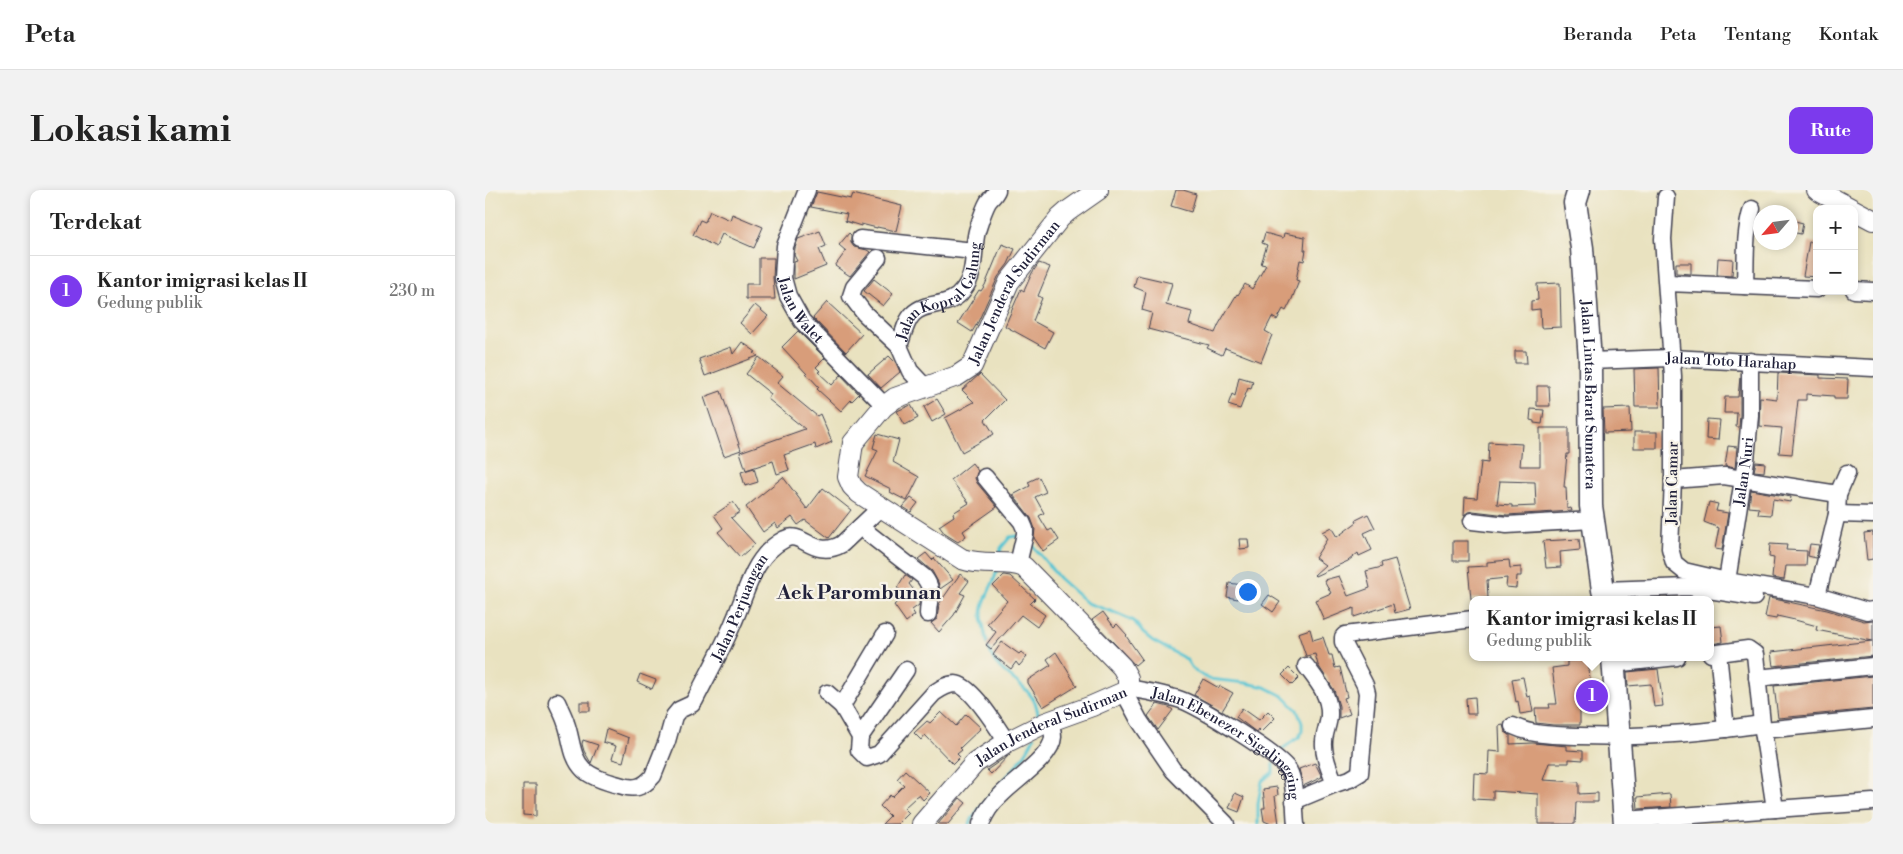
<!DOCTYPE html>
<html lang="id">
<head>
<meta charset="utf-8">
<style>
	body { margin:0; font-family:"Libre Bodoni",serif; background:#f2f2f2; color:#222 }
	.controls { position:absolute; right:15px; top:15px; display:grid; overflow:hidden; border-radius:10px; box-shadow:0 2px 8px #0003 }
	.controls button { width:45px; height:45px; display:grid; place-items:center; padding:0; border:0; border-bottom:1px solid #e0e0e0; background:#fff; color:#222; font:25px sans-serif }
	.compass { position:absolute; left:1268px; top:15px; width:45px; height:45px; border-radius:50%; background:#fff; box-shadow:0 2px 8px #0003; rotate:242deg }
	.you { position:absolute; left:762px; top:401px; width:18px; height:18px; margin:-12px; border:4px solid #fff; border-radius:50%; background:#1a73e8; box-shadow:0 0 0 8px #1a73e833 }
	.badge { display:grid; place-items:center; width:32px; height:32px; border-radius:50%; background:#7c3aed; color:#fff; font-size:16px; font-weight:700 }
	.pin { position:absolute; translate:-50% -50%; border:2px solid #fff; box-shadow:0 1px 5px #0006 }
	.popup { position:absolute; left:984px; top:406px; width:245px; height:65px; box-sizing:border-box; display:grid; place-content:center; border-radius:10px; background:#fff; filter:drop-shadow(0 1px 4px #0005); font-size:16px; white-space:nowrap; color:#767676 }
	.popup b { font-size:19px; color:#222 }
	.popup::after { content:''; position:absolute; left:50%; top:100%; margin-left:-10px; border:10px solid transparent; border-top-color:#fff }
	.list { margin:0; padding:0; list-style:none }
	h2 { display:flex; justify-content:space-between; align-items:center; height:65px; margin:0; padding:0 20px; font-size:21px }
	h2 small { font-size:16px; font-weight:400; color:#767676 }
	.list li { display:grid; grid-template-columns:32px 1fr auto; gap:15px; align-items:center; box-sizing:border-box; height:70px; padding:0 20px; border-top:1px solid #e0e0e0 }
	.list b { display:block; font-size:19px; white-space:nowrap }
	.list p { margin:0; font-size:16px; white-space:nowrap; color:#767676 }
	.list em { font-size:16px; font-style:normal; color:#767676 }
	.map { position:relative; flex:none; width:1388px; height:634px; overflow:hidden; border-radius:10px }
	header { display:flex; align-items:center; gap:30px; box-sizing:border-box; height:70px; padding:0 25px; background:#fff; border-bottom:1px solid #e0e0e0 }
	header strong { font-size:24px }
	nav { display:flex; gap:28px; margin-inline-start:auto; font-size:18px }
	.intro { display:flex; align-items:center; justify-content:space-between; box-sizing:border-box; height:120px; padding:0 30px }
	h1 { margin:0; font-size:35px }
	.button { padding:12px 22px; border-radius:10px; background:#7c3aed; color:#fff; font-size:18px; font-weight:700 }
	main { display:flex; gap:30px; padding:0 30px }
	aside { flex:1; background:#fff; border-radius:10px; box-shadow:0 2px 8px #0003 }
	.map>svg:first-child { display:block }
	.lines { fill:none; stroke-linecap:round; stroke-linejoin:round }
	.stream { stroke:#59c5d3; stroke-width:3 }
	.building { fill:#d89d7a; fill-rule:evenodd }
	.minor-casing { stroke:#403f4f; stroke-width:19 }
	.major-casing { stroke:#403f4f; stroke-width:22 }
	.highway-casing { stroke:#403f4f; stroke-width:25 }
	.minor { stroke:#fff; stroke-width:16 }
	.major { stroke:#fff; stroke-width:20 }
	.highway { stroke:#fff; stroke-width:22 }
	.labels { text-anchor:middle; stroke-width:4.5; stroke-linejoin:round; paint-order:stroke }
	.street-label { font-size:15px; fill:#22223b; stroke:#f7f3e8 }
	.district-label { font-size:20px; font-weight:bold; fill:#22223b; stroke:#f7f3e8 }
</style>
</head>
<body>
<header>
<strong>Peta</strong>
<nav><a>Beranda</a><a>Peta</a><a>Tentang</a><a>Kontak</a></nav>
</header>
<div class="intro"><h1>Lokasi kami</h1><a class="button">Rute</a></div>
<main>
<aside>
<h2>Terdekat<small></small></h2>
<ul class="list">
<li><span class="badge">1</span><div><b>Kantor imigrasi kelas II</b><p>Gedung publik</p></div><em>230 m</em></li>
</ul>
</aside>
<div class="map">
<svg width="1388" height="634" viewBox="0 0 1388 634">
	<rect width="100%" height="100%" fill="#f7f3e8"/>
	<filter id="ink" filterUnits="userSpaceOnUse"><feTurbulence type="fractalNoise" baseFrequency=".02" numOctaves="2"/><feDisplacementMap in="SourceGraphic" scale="10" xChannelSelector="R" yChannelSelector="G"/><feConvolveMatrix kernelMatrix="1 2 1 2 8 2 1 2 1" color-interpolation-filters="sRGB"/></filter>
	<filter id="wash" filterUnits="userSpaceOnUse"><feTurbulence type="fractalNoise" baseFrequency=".0096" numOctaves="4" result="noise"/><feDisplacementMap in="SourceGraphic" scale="20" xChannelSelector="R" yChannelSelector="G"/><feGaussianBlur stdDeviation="1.12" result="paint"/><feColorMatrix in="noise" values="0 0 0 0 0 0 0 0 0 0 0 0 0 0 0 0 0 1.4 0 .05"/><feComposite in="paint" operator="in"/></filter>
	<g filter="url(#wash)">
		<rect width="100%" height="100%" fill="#e9e2c0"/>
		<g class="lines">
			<!-- stream -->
			<g class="stream">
				<path d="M544 351 574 388 602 413 628 422 649 431 658 443 668 451 701 469 708 480 724 489 761 493 780 497 798 506 812 520 817 533V541L814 547 793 562"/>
				<path d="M515 366 516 358 525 347 533 346"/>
				<path d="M512 380C509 395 497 409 497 424 497 434 504 464 510 472 525 492 554 499 553 529"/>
				<path d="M484 634C502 602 535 581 549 547"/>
				<path d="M773 634V613L777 591 788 582V574"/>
			</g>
		</g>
		<g id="blocks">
			<!-- building -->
			<g class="building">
				<path d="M691 0H698L711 4 706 22 686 16Z"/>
				<path d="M332 2 366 9 368 4 417 16 411 41 392 37V38L376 34V36L360 31 362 24 326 17Z"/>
				<path d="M225 21 245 30 247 24 278 37 269 58 237 44 231 57 208 45 215 30 220 32Z"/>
				<path d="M1306 30 1318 33 1316 44 1306 42Z"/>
				<path d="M335 41 341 56 334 59 341 76 309 89V72L312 71 309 65 310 58 313 49Z"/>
				<path d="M364 43 366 45V53L369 57 382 60 385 62 365 86 350 76 361 61 354 55Z"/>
				<path d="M780 43 798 48 799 43 820 47 819 60H821L819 71 815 70 811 90 814 91 807 109 801 121 798 119 792 130 787 127 780 141 787 145 776 172 740 158 737 165 722 158 724 155 663 139 667 123 657 120 661 102 649 97 652 85 687 93 681 115 707 122 704 134 730 143 734 134 752 104 753 105 760 94 767 99 781 75 776 74 782 55 777 53Z"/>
				<path d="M1324 52 1332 53V87L1318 86Z"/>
				<path d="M517 54 530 59 523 74 513 87 493 132 487 142 473 133 494 100 496 101 500 95Z"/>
				<path d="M274 68H289L288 88 290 109H261V94H274Z"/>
				<path d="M1233 68 1248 69 1247 86 1232 85Z"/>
				<path d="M554 73 565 77 553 106 557 108 548 131 568 142 560 158 520 136 536 99 539 101 547 83Z"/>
				<path d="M1191 73H1206V84L1191 83Z"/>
				<path d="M389 89 408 104 398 116 379 101Z"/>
				<path d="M1075 93 1076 137 1056 138 1055 119 1046 120V111L1053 110 1052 94Z"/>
				<path d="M342 112 377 144 361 162 328 128Z"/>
				<path d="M270 115 283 126 267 144 255 133Z"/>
				<path d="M313 141 340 168 331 177 335 181 333 182 347 195 356 185 374 204 367 211 366 210 356 221 332 199 334 197 297 157Z"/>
				<path d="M257 152 271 162 269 163 273 166 220 186 214 169 246 157 248 164Z"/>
				<path d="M1030 161H1041L1042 173H1030Z"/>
				<path d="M404 166 411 173 415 182 396 198 383 184Z"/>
				<path d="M274 167 298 186 292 193 332 226 335 224 347 252 331 259 330 254 299 265 304 280 292 284 288 271 261 280 255 262 320 239 283 209 286 204 261 184Z"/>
				<path d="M1174 178 1175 217H1150L1149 179Z"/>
				<path d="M1293 183 1335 185V188L1363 189 1362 209H1349V206L1321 204V210H1313L1307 264 1294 263 1297 238 1274 236 1275 207 1292 209Z"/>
				<path d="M495 184 520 210 500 230 509 244 477 262 460 228 489 212 477 200Z"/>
				<path d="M754 187 768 191 766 199 763 198 755 219 743 215 747 204 750 206Z"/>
				<path d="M1255 188V225L1254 237H1251L1252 223H1239L1240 207H1253Z"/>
				<path d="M1052 196H1064L1065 216H1052Z"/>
				<path d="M236 201 256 260 239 266 219 207Z"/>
				<path d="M452 209 461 224 447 232 439 217Z"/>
				<path d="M426 215 433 228 420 235 412 221Z"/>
				<path d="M1145 218 1146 242 1119 243 1118 219Z"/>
				<path d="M1046 219 1059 220 1057 234 1049 233V231L1045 230Z"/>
				<path d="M1222 229 1235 230 1233 250 1221 249Z"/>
				<path d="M1055 238H1084V264H1082L1079 297H1081L1082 319 1086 318 1087 321 1022 325 988 321 983 322 979 325 980 307 992 308 996 272 1003 273 1004 252 1037 254 1035 276H1055ZM1015 291 1050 292 1051 316 1027 317V315L1012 314Z"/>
				<rect x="1149" y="242" width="23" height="16"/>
				<path d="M392 244 414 250 408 272 434 287 422 311 405 302 406 299 380 286 393 260 388 258Z"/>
				<path d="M1243 256 1252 257 1250 278 1240 276Z"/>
				<path d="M1271 272 1280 273 1279 282 1269 281Z"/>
				<path d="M487 273 493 281 490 288 492 293 512 317 478 341 481 346 473 352 460 344 454 336 469 326 468 323 484 313 466 290Z"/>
				<path d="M269 278 273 292 260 296 256 282Z"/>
				<path d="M298 287 322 319 338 298 366 320 344 348 320 330 313 335 307 327 293 338 290 333 278 342 261 317Z"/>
				<path d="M554 287 561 302 550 307 559 323 554 326 563 341 567 339 574 350 558 361 549 348 550 339 546 328 528 305 545 296 543 292Z"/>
				<path d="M1266 300 1306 307 1305 312 1288 309 1286 325 1273 324 1274 318 1264 317Z"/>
				<path d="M426 308 433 313 426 322 418 317Z"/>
				<path d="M248 312 255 322 246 328 270 354 255 367 233 342 238 338 229 325Z"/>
				<path d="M1224 312 1233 314 1231 321 1243 323 1237 360 1230 359 1234 338 1219 332Z"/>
				<path d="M883 324 890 338 879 343 887 360 874 366 873 363 863 371 830 386 829 385 840 375 830 368 842 349 837 342 846 337 852 347 872 332 871 330Z"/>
				<path d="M1388 342V369L1382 370 1379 343Z"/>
				<path d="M754 349H763L764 358 755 359Z"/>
				<path d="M1094 349 1095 360 1075 362 1076 377 1061 378 1058 351Z"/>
				<rect x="968" y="351" width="15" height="20"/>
				<path d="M1285 354 1302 355 1301 360 1322 361 1321 376H1301L1299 390 1287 388 1289 368 1284 367Z"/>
				<path d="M1325 354 1334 355 1331 368 1323 366Z"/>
				<path d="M441 363 447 370 449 368 468 390 455 399 453 392 447 381 433 369Z"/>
				<path d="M910 369 925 419 910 423 908 414 869 427V418L839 430 830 410 846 403 839 390 854 386 863 406 885 398 881 381 897 377 896 373Z"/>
				<path d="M1024 370 1025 378 1036 377V386H1032L1031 398 1021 397 1022 388 1002 390 1003 408 986 409 983 377 1002 376V372Z"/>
				<path d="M475 384 484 391 475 403 480 405 469 425 454 442 446 433 452 429 454 414Z"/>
				<path d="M420 385 427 390 424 394 435 408 434 415 427 420 430 425 421 432 409 415 422 404 412 398Z"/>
				<path d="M519 385 525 386 550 409 545 414 560 425 552 437 536 425 506 459 501 455 511 442 502 434 522 411 508 396Z"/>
				<path d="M744 393 757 395 753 409 742 407Z"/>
				<path d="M784 405 795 412 788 422 777 414Z"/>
				<path d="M1186 408V410H1143V409Z"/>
				<path d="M1284 408 1342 420 1379 431 1388 430V466L1288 476 1286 462 1387 451 1331 440 1332 436 1310 430 1292 426 1291 429 1280 427Z"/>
				<path d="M618 422 629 437 632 434 642 445 641 446 657 469 650 475 607 430Z"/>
				<path d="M1236 436 1238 452 1226 454V437Z"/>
				<path d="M825 439 828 450 838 447 844 465H847L850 478 855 477 862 507 859 508 865 524 854 528V516L849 500 833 475 830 464 821 466 813 443Z"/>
				<path d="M517 452 534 464 536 462 542 467 534 476 531 472 526 479 508 465Z"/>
				<path d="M571 462 592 496 558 517 543 493V490L566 475 562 469Z"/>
				<path d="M1103 470 1106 498 1095 499V535H1068L1051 533 1050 518H1065L1064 514H1072L1067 478 1082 476V471Z"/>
				<path d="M804 478 814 488 807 495 797 485Z"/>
				<path d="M1173 479 1178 516 1169 517 1166 494 1143 496 1142 482Z"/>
				<path d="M155 484 171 490 167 499 152 492Z"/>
				<path d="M1388 486V519L1293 528 1289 496Z"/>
				<path d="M1038 487 1042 507 1045 506 1048 522 1035 524 1033 511 1031 512 1027 489Z"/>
				<path d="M718 489 734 498 735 496 748 503 737 521 709 505Z"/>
				<path d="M990 507 991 524H982L981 508Z"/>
				<rect x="95" y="512" width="10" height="9"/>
				<path d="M672 514 684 517 688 520 673 540 663 526Z"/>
				<path d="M757 518 774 530 783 521 790 528 776 542 773 539 771 542 751 527Z"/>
				<path d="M456 522 471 536 481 524 496 538 475 558 477 560 472 564 475 567 468 574 440 545 436 550 429 543 442 531 445 533Z"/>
				<path d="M1018 535 1020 542 1025 545V554L1048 553 1082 556V560L1098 561V570L1084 569V573H1064L1058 590 1094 592V604L1113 603V612H1091L1090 634H1053V604L1008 601V610L988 609 989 583 1003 584 1004 561 1015 562 1014 536Z"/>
				<path d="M121 539 144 548 138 572 127 569 131 556 118 552Z"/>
				<path d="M98 550 113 555 106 573 99 561 97 554Z"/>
				<path d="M525 564 506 584 502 580Z"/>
				<path d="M830 573 837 587 818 596 814 579Z"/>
				<path d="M420 580 445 603 438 610 434 605 431 607 419 618 424 623 413 634H397L405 626 395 616 405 605 407 607 419 595 412 589Z"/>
				<path d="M38 594H51V626L38 625Z"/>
				<path d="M792 597 793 605 790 606 794 634H786L779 631 777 618H780L778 599Z"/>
				<path d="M750 603 759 607 754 622 744 618Z"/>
				<path d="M1185 604 1186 617 1153 619 1152 607Z"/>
				<path d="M475 608 481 613 463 634H453Z"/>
			</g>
		</g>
	</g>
	<g filter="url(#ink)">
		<use href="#blocks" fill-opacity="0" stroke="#403f4f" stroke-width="1"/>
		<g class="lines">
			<defs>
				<g id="minor">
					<path id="s1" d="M322 0 300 56 298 88 303 106 317 131 394 210 398 217"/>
					<path d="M1181 7 1178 49 1188 186V290L1185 358 1189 373 1199 381 1242 391 1332 406 1382 421 1388 420"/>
					<path d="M375 49 489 61"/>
					<path d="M393 68 369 97 366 106 379 123 414 156"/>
					<path d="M1182 93 1332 99"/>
					<path d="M1260 96C1261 70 1259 44 1267 19"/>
					<path d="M1369 100 1388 101"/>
					<path id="s2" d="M1105 171 1185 168 1388 178"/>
					<path id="s3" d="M441 198 425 181 414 156C418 146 420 132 428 124 441 110 465 119 478 100 492 83 487 61 492 41 495 32 498 21 503 12 506 8 510 5 512 0"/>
					<path d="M500 287 537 332 540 339V344L533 374"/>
					<path d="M1188 290 1239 286 1353 304"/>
					<path d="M1352 324 1388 325"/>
					<path d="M987 331 1022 335 1108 330"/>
					<path d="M375 337 439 387C450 401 443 407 443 424"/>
					<path id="s4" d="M1242 391 1261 270 1265 225V171"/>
					<path d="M1118 400 1204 397 1269 407"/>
					<path d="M1332 406 1352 324 1353 304 1362 283"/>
					<path d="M1233 463 1241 539"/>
					<path d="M1226 464 1263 459 1270 464 1277 534 1290 619"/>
					<path d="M1128 474 1192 467"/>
					<path d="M821 476C832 491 845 505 844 525 844 534 839 543 839 552 838 566 845 581 850 594"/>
					<path d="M1272 488 1388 476"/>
					<path id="s5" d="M643 498C660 501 679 504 696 510 713 516 797 566 804 581 811 594 809 619 811 634"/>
					<path d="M639 502 654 530 688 580 741 634"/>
					<path d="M342 503 357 516 375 547 374 560 382 568 394 564 449 503C455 499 462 494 470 494 487 495 512 538 522 552"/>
					<path id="s6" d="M72 512C75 519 79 526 81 533 87 549 86 568 99 580 108 588 122 592 134 595 149 600 158 598 168 586L182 551 189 526 194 520 207 514 210 510C223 484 238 458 249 431 262 402 268 365 300 349 317 340 329 370 357 354L396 317"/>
					<path d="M357 516 400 444"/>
					<path d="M1028 536C1049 546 1071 545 1095 546 1155 548 1217 543 1277 534"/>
					<path d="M1278 540 1388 529"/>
					<path d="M375 547 421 480"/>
					<path d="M809 611 850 594 865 589 875 583 882 503 880 495 858 452V447L860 445 988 429"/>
					<path d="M1140 630 1388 612"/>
					<path d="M496 634C500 623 507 613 516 605 529 591 567 567 568 547 568 542 566 536 565 531"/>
				</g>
				<g id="major">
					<path d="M1332 0 1367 19"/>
					<path d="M1369 20 1388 30"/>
					<path id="s7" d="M437 634 490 573 522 552 560 533 607 516 639 502 643 498V488L637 477 539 377C521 369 500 377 477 369L374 303 367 296 363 287 368 253 398 217 410 208 472 186 487 176 524 92 575 28 583 21 613 0"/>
				</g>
				<g id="highway">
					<path id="s8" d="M1094 0 1090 13 1097 58 1105 171 1106 316 1118 400 1121 410"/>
					<path d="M1128 467 1140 634"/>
				</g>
			</defs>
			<!-- minor casing -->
			<use href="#minor" class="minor-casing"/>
			<!-- major casing -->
			<use href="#major" class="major-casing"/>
			<!-- highway casing -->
			<use href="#highway" class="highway-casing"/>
			<!-- minor -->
			<use href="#minor" class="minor"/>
			<!-- major -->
			<use href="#major" class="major"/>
			<!-- highway -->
			<use href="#highway" class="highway"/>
		</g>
	</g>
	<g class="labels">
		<!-- street labels -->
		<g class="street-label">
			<text dy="5" stroke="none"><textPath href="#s3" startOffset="125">Jalan Kopral Galung</textPath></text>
			<text dy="5" stroke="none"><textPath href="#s7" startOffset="885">Jalan Jenderal Sudirman</textPath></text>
			<text dy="5" stroke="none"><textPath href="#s1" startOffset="129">Jalan Walet</textPath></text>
			<text dy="5" stroke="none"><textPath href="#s2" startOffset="141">Jalan Toto Harahap</textPath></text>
			<text dy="5" stroke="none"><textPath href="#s8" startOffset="206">Jalan Lintas Barat Sumatera</textPath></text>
			<text dy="5" stroke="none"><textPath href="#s4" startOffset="111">Jalan Nuri</textPath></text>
			<text transform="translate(1187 293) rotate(-89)" y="5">Jalan Camar</text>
			<text dy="5" stroke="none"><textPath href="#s6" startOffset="344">Jalan Perjuangan</textPath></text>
			<text dy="5" stroke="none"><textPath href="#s7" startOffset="166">Jalan Jenderal Sudirman</textPath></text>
			<text dy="5" stroke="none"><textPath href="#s5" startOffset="119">Jalan Ebenezer Sigalingging</textPath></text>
		</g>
		<!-- district labels -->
		<g class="district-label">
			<text x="374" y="409">Aek Parombunan</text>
		</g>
	</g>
</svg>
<div class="controls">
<button>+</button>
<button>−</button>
</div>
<svg class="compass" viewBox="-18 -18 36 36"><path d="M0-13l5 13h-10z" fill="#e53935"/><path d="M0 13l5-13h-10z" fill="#767676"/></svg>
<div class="you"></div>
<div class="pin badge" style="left:1107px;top:506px">1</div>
<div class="popup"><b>Kantor imigrasi kelas II</b>Gedung publik</div>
</div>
</main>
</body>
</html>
